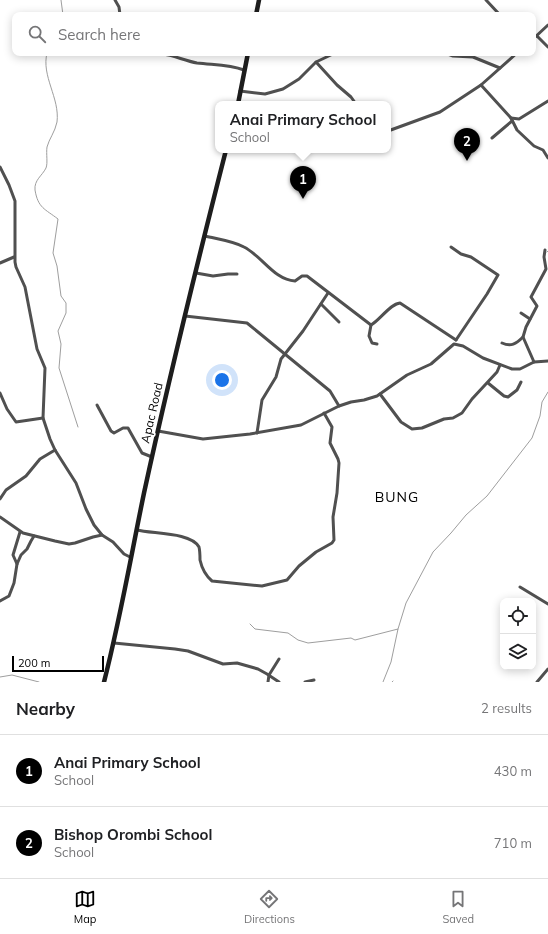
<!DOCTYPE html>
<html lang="en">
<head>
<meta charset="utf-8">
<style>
	body { margin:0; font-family:Mulish,sans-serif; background:#f2f2f2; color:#202124 }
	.controls { position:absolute; right:12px; bottom:12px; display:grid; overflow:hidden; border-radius:8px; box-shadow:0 2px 10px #0003 }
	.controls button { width:36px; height:36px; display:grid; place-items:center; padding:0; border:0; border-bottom:1px solid #e0e0e0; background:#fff; color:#202124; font:20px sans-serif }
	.scale { position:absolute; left:12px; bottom:10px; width:92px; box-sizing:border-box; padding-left:4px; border:2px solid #000; border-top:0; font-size:11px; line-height:14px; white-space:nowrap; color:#000; -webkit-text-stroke:3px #fff; paint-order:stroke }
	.you { position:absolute; left:222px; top:380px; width:14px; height:14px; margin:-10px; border:3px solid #fff; border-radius:50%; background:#1a73e8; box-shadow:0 0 0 6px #1a73e833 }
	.badge { display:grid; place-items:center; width:26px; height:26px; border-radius:50%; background:#000; color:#fff; font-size:13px; font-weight:700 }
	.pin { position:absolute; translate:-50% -33px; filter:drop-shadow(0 1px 2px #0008) }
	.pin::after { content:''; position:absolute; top:21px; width:14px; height:12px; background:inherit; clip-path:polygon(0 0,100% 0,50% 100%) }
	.popup { position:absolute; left:215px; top:101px; width:176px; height:52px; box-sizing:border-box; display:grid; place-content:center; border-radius:8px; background:#fff; filter:drop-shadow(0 1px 3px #0005); font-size:13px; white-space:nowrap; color:#757577 }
	.popup b { font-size:15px; color:#202124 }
	.popup::after { content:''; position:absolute; left:50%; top:100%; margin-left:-8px; border:8px solid transparent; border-top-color:#fff }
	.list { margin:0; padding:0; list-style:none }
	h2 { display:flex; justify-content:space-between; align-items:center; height:52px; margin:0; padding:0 16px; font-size:17px }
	h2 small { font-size:13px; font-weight:400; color:#757577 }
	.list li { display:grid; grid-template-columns:26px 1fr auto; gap:12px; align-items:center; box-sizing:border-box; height:72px; padding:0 16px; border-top:1px solid #e0e0e0 }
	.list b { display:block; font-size:15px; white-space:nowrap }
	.list p { margin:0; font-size:13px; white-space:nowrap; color:#757577 }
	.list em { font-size:13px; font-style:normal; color:#757577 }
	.icon { flex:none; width:22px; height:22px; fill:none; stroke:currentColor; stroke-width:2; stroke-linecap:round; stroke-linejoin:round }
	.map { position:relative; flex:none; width:548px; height:682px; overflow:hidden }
	.search { position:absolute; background:#fff; box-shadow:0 2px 10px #0003; left:12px; right:12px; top:12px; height:44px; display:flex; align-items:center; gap:10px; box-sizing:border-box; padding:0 14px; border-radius:8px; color:#757577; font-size:15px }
	.sheet { height:196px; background:#fff }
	nav { display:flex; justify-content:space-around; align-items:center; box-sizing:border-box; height:56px; border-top:1px solid #e0e0e0; background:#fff; font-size:11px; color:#757577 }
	nav a { display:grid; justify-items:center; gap:2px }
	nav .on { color:#000 }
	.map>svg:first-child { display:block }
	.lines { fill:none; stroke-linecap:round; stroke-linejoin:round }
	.stream { stroke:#9e9e9e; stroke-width:1 }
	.minor { stroke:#505050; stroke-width:3 }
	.secondary { stroke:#1d1d1d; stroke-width:4.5 }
	.labels { text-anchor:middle; stroke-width:3.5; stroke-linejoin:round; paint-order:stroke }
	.street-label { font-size:12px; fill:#000; stroke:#fff }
	.quarter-label { font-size:14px; letter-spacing:1px; fill:#000; stroke:#fff }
</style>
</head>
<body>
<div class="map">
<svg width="548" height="682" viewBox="0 0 548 682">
	<rect width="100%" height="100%" fill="#fff"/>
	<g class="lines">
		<!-- stream -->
		<g class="stream">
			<path d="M61 0 63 15"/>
			<path d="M47 53C41 76 60 98 57 122 55 132 49 139 47 147 46 154 48 163 46 168 42 176 34 180 35 190 38 208 45 209 58 219L53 253 57 266 61 296 66 303V313L58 331 61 344 59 368 78 427"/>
			<path d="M547 252 548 251"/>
			<path d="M250 624 255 629 288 633 298 640 308 643 351 638 355 640 398 629 391 662 383 682"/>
			<path d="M398 629 406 603 433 552 451 533 466 515 487 496 532 438 540 416 542 402 548 392"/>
			<path d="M0 677 12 675 39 682"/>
			<path d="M392 682 393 681"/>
		</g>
		<!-- minor -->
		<g class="minor">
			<path d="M115 0 119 7 120 15"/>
			<path d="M486 0 500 15"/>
			<path d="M537 36 548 47"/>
			<path d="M533 39 548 25"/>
			<path d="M145 53C153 56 156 53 164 54 175 56 186 61 197 63 214 65 229 64 244 70"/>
			<path d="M445 53 453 56 473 57 500 68"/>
			<path d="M316 62 337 85 351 97 356 104"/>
			<path d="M481 85 511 118 517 130 534 146 543 150 548 158"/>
			<path d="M240 91 265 94 283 89 299 79 316 62 335 53"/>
			<path d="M511 118 519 119 548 101"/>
			<path d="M388 131 440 112 481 85 517 53"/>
			<path d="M492 138 512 121"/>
			<path d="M0 167 9 185 15 201V262L16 267 25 287 37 349 45 368 43 418 50 439 55 450 76 483 86 509 94 525 102 535 113 542 124 554 130 557"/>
			<path d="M205 236C217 239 233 241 244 247 262 256 274 280 295 281L302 276H307L371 325C380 320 390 304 400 303L456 340"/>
			<path d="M451 247 461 254 471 257 498 275 487 294 456 340"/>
			<path d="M0 263 14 257"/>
			<path d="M196 273 213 276 228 274H237"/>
			<path d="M321 304 339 322"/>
			<path d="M521 313 530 319"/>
			<path d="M185 316 247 323 330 391 339 406"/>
			<path d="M371 325 369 336 372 343 377 344"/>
			<path d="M502 343C511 347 516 344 523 337"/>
			<path d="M534 362 523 337 526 327 537 306 531 297 546 269 544 257 545 250"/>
			<path d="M488 383 504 396 508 397 517 390 521 382"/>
			<path d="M0 393 7 409 16 422 43 418"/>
			<path d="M380 394 401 422 412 429 422 428 444 419 453 418 462 413 472 399 497 372 500 365"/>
			<path d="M97 405 111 431 114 433 123 428H128L142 453 152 457"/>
			<path d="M158 431 203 439 250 434 301 425 339 406 351 402 364 400 377 396 407 375 431 364 454 344 463 346 483 358 512 369H520L534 362 548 361"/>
			<path d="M257 433 262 400 276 377 281 359 303 331 328 293"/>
			<path d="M0 499 6 490 26 476 40 459 55 450"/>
			<path d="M0 517 23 533 55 541 69 544 75 543 93 537 102 535"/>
			<path d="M137 530C152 534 191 532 199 547 200 551 200 556 200 560 202 569 205 575 212 581L262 586 287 580 299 566 316 552 332 543 334 540 333 517 337 493 339 463 338 459 330 443 332 427 324 413"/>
			<path d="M17 564 13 555 20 532"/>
			<path d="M520 587 548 604"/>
			<path d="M0 601 9 596 14 583 17 564 21 555 27 549 31 541 34 536"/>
			<path d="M114 643 175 649 188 651 223 664 237 663 258 669 267 674 279 682"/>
			<path d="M268 682 269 675 279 659"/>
			<path d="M305 682 314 680"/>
			<path d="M537 682 548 669"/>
		</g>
		<!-- secondary -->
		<g class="secondary">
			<path d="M256 15 259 0"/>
			<path d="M238 104 248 53"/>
			<path d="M104 682C120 620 131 556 144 493 169 378 197 264 226 150"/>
		</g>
	</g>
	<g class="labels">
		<!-- street labels -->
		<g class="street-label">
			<text transform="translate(152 413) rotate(-77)" y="4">Apac Road</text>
		</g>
		<!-- quarter labels -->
		<g class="quarter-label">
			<text x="397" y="502">BUNG</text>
		</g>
	</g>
</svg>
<div class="controls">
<button><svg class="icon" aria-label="locate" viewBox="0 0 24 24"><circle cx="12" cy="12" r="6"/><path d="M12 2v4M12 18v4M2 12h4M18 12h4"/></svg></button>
<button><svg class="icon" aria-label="layers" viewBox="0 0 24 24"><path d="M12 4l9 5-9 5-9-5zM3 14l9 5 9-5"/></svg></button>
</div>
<div class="scale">200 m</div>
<div class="you"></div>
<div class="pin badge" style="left:303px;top:199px">1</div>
<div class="popup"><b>Anai Primary School</b>School</div>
<div class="pin badge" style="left:467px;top:161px">2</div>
<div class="search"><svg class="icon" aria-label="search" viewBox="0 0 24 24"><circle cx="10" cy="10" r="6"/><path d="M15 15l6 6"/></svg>Search here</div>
</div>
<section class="sheet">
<h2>Nearby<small>2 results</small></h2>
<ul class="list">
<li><span class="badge">1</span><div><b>Anai Primary School</b><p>School</p></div><em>430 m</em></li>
<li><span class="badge">2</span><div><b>Bishop Orombi School</b><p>School</p></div><em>710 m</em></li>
</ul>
</section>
<nav>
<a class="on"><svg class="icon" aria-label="map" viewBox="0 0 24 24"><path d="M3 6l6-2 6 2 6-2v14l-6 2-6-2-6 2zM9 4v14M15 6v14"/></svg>Map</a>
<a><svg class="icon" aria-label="directions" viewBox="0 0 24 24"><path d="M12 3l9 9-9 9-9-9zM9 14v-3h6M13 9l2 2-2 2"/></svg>Directions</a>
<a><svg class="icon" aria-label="saved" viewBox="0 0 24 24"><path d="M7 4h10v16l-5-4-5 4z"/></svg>Saved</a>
</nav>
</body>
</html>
